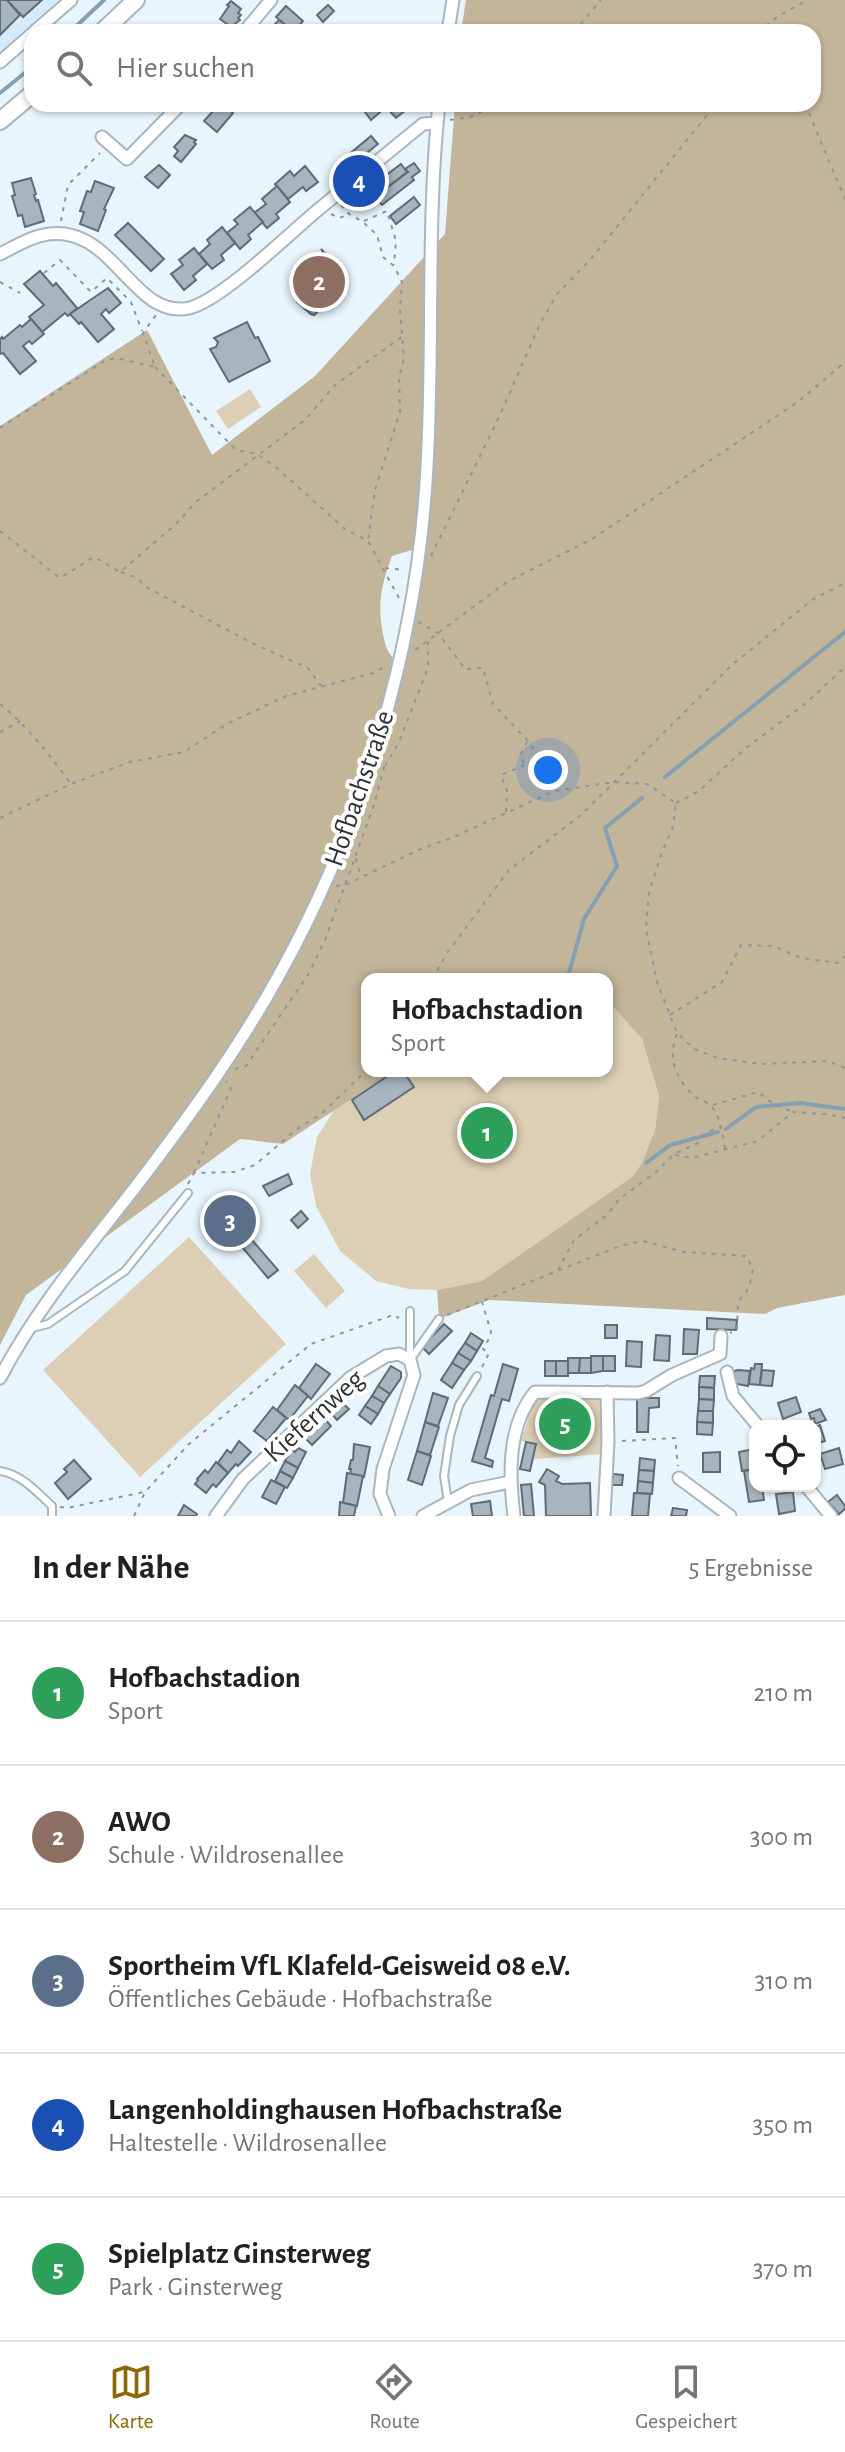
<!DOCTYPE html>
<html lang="de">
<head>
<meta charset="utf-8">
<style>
	body { margin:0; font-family:"Alegreya Sans",sans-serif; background:#f6f6f6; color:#202124 }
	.controls { position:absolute; right:24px; bottom:24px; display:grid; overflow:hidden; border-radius:16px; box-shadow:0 2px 6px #0004 }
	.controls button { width:72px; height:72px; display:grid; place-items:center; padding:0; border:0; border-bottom:2px solid #e0e0e0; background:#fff; color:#202124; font:40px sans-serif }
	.you { position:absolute; left:548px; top:770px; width:28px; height:28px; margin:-20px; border:6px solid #fff; border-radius:50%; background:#1a73e8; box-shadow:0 0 0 12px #1a73e833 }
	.badge { display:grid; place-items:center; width:52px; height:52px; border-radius:50%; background:#8b6808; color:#fff; font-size:26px; font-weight:700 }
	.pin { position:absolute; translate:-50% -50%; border:4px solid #fff; box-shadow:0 2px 8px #0006 }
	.popup { position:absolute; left:361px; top:973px; width:252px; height:104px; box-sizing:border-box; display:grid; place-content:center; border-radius:16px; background:#fff; filter:drop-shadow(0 2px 6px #0005); font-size:26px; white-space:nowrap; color:#757577 }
	.popup b { font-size:30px; color:#202124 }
	.popup::after { content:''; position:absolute; left:50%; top:100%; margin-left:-16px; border:16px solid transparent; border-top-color:#fff }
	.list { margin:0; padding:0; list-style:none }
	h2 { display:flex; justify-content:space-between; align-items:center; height:104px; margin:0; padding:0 32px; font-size:34px }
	h2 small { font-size:26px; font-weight:400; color:#757577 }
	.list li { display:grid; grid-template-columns:52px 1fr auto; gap:24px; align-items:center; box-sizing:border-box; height:144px; padding:0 32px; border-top:2px solid #e0e0e0 }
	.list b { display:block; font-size:30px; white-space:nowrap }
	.list p { margin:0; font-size:26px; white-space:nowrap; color:#757577 }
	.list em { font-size:26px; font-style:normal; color:#757577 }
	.icon { flex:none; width:44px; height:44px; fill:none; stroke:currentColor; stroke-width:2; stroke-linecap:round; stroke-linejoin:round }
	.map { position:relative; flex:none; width:845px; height:1516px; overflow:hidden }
	.search { position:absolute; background:#fff; box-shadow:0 2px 6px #0004; left:24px; right:24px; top:24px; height:88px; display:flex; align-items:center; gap:20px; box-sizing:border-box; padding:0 28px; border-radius:24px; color:#757577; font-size:30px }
	.sheet { height:824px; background:#fff }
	nav { display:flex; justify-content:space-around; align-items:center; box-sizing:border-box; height:112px; border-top:2px solid #e0e0e0; background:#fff; font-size:22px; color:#757577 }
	nav a { display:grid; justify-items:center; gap:4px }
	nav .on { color:#8b6808 }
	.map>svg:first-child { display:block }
	.built { fill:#d5eafa }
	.green { fill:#ddcfb5 }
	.forest { fill:#c3b599; fill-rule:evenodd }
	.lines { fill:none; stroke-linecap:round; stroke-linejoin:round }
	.stream { stroke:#859fb3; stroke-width:4 }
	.building { fill:#a7b5bf; stroke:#606c75; stroke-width:2 }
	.lane-casing { stroke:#a8b6c0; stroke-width:10 }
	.street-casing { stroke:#a8b6c0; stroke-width:15 }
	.secondary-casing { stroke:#a8b6c0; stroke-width:20 }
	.path { stroke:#8d969c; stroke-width:2; stroke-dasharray:4 6; stroke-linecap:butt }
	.lane { stroke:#fff; stroke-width:6 }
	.street { stroke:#fff; stroke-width:11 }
	.secondary { stroke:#fff; stroke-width:16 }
	.labels { text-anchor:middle; stroke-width:8; stroke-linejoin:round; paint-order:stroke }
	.street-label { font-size:28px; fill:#2e3337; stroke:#fff }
</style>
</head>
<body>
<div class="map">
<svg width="845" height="1516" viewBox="0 0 845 1516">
	<rect width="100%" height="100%" fill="#e9f5fd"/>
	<!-- built -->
	<path class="built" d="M0 0H58L0 52Z"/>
	<!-- green -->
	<g class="green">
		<path d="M250 389 261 407 228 429 216 411Z"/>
		<path d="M607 1000 642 1039 659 1096 655 1130 642 1163 632 1177 482 1281 437 1290 409 1289 376 1281 340 1251 316 1206 310 1174 317 1137 334 1110 394 1071H607Z"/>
		<path d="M189 1237 286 1344 140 1477 43 1370Z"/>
		<path d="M314 1254 345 1291 326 1308 294 1271Z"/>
		<path d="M541 1396 597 1397 605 1408 604 1454 534 1459 537 1444 521 1441 532 1407Z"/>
	</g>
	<!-- forest -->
	<path class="forest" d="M466 0H845V1295L777 1308 765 1314 489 1300 439 1319 437 1290 482 1281 632 1177 642 1163 655 1130 659 1096 642 1039 607 1000V979H367V1071H394L283 1144 240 1139 26 1295 0 1345V426L147 330 212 455 315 376 445 234 455 104H813V32H461ZM412 550 408 589 393 658C386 650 385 643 383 634 377 604 381 585 392 556Z"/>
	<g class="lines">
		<!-- stream -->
		<g class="stream">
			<path d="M70 32 104 0"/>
			<path d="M0 93 32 67"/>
			<path d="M665 777 845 632"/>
			<path d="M569 973 584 919 617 866 605 828 642 798"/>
			<path d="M726 1129 756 1107 800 1103 845 1109"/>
			<path d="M646 1163 670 1145 718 1132"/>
		</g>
	</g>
	<!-- building -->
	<g class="building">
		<path d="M0 0H7L20 15 0 35Z"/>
		<path d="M7 0H42L23 17Z"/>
		<path d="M231 1 241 9 238 13 241 15 238 18 240 20 231 27 220 19 229 6 227 5Z"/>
		<path d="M328 5 334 11 323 22 317 15Z"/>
		<path d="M286 6 303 21 294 32H286L289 28 276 17Z"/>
		<path d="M279 20 289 28 286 32H271L269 30Z"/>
		<path d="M223 104 233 113 217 132 204 121 215 109 217 110Z"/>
		<path d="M359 104H409L411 106 396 118 386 107 371 120Z"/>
		<path d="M185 135 196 140 194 142 196 144 181 162 174 156 178 151 174 147Z"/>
		<path d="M371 136 378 144 346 170 340 162Z"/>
		<path d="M414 163 420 171 412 177 414 180 382 205 375 197 408 172 405 169Z"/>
		<path d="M401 164 407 172 375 197 368 189Z"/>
		<path d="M159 165 170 175 158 188 145 177Z"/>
		<path d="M305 166 318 182 306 191 303 187 288 199 275 184 290 171 294 176Z"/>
		<path d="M31 178 36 194 34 195 36 201 38 200 44 221 25 227 22 215 18 216 12 196 15 195 12 183Z"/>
		<path d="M95 181 114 188 104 209 106 210 98 231 80 224 84 212 80 211 87 191 91 192Z"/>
		<path d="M277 186 290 202 276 214 279 218 267 228 254 213 266 204 262 199Z"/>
		<path d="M414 197 420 205 396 224 390 216Z"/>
		<path d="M250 207 263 222 248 235 251 239 240 249 227 233 238 224 234 220Z"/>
		<path d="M128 223 164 259 151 271 115 235Z"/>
		<path d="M222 227 235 243 221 255 224 260 212 269 199 254 210 244 207 240Z"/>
		<path d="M194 248 207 264 193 276 196 280 184 290 171 274 183 265 179 260Z"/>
		<path d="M321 249 330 259 325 263 344 281V285L323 303 325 305 314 315 311 314 297 302 298 300 295 293 296 285 294 284 298 271 300 272 307 265 305 263 316 254 318 256 323 252Z"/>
		<path d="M40 271 53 286 56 283 77 308 68 316 65 313 42 332 29 317 44 305 24 284Z"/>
		<path d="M108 288 121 303 109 313 106 309 101 314 114 329 98 342 81 322 79 324 70 314Z"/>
		<path d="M31 319 44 334 32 344 29 341 23 346 36 361 20 374 3 353 0 354V339L2 337 3 339 20 325 22 327Z"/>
		<path d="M247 322 255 338 258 337 270 361 229 382 210 349 216 347 218 342 214 338Z"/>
		<path d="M395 1071H403L414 1087 364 1120 352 1100Z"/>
		<path d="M288 1174 292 1184 269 1196 263 1186Z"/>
		<path d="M228 1204 248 1226 233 1238 213 1215Z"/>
		<path d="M301 1211 308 1219 298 1228 291 1220Z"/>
		<path d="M246 1233 278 1270 268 1278 237 1241Z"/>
		<path d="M707 1318 737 1320 736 1330 707 1329Z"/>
		<path d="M444 1324 452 1331 429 1354 422 1347Z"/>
		<rect x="605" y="1325" width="12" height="13"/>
		<path d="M684 1329 699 1330 697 1354H683Z"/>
		<path d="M471 1333 483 1341 477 1351 465 1343Z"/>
		<path d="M656 1335 670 1336 669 1361 654 1360Z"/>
		<path d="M627 1341 642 1342 641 1367 626 1366Z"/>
		<path d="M465 1343 477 1351 471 1361 458 1353Z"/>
		<path d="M458 1353 471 1361 464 1370 452 1363Z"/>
		<path d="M591 1356H603V1371L591 1373Z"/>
		<rect x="603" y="1356" width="12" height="15"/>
		<path d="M568 1358H580L579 1373H568Z"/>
		<path d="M580 1358H591V1373H579Z"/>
		<rect x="545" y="1361" width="11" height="15"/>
		<rect x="556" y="1361" width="12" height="15"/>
		<path d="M452 1363 464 1370 452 1388 441 1380Z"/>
		<path d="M316 1364 330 1374 311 1399 299 1388Z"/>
		<path d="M503 1364 518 1369 509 1401 502 1399 485 1458 493 1461 492 1467 472 1461 491 1395 494 1396Z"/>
		<path d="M755 1364H762L760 1385 749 1384 751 1368 754 1369Z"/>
		<path d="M391 1366 401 1372V1378L390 1394 378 1386Z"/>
		<path d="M738 1370 750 1371 748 1386 732 1383 730 1372Z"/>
		<path d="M762 1370 774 1371 772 1386 760 1385Z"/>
		<path d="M700 1376H715L714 1388 699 1387Z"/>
		<path d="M295 1385 308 1396 289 1420 277 1410Z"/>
		<path d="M378 1386 390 1394 384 1403 372 1396Z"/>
		<path d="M699 1387 714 1388V1400L699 1399Z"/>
		<path d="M433 1393 448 1398 438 1426 425 1422Z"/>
		<path d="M372 1396 384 1403 378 1414 365 1406Z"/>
		<path d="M796 1397 801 1412 783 1419 778 1403Z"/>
		<path d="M637 1398H659V1407L649 1408 648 1432H637Z"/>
		<path d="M699 1399 714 1400 713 1411H698Z"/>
		<path d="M341 1402 349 1409 337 1420 331 1413Z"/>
		<path d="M365 1406 378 1414 371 1424 359 1415Z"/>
		<path d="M273 1407 286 1418 267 1441 254 1431Z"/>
		<path d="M820 1409 826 1420 815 1424 814 1418 811 1419 809 1413Z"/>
		<path d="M698 1411H713V1423L697 1422Z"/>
		<path d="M324 1418 331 1426 312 1445 305 1438Z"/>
		<path d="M425 1422 439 1427 430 1455 417 1451Z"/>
		<path d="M697 1422 713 1423 712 1435 697 1434Z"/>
		<path d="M820 1425 825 1441 815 1444V1427Z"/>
		<path d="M239 1441 251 1452 238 1466 236 1464 228 1473 218 1463 227 1450 231 1453Z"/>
		<path d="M526 1442 536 1444 530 1471 520 1469Z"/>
		<path d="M354 1444 370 1447 364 1477 350 1474 351 1469H349L351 1460H353Z"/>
		<path d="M298 1448 306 1452 298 1468 285 1461 291 1450 295 1452Z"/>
		<path d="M839 1448 843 1464 825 1469 820 1454Z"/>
		<path d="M754 1449 755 1469 742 1471 739 1452Z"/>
		<path d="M417 1451 431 1456 422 1485 408 1480Z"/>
		<path d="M720 1452V1472H703V1453Z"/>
		<path d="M640 1458 655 1460 654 1471 639 1470Z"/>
		<path d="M74 1460 91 1479 68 1499 55 1483 67 1472 64 1469Z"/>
		<path d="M285 1461 298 1468 293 1478 280 1471Z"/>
		<path d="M216 1462 228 1473 216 1487 213 1484 206 1493 195 1484 198 1480 197 1479 205 1470 208 1473Z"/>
		<path d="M547 1469 559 1476 556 1481 562 1484 590 1483 591 1516H546L545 1485 539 1482Z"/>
		<path d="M755 1469V1486H762L764 1500 749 1502 744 1471Z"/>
		<path d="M639 1470 654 1471 653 1483 638 1481Z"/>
		<path d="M280 1471 293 1478 287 1488 275 1481Z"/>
		<path d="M347 1473 363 1476 357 1506 343 1503Z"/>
		<path d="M613 1474 623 1475 622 1485H612Z"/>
		<path d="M271 1480 285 1487 276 1504 262 1497Z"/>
		<path d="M638 1481 653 1483 652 1494 637 1493Z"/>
		<path d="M531 1484 534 1516H524L521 1485Z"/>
		<path d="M793 1492 795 1511 779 1514 776 1494Z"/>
		<path d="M634 1493 650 1494 648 1516H632Z"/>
		<path d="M837 1495 845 1506V1509L839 1514 828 1502Z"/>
		<path d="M490 1501 492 1516H473L471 1504Z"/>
		<path d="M340 1502 356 1506 354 1516H339Z"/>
		<path d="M184 1505 197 1514 196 1516H178Z"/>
		<path d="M673 1508 687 1510 686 1516H671Z"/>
	</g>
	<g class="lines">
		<defs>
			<g id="lane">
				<path d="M410 1311V1360L439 1319"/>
				<path d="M32 1328 48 1324 125 1271 188 1193"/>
				<path d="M0 1471C21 1474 37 1492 52 1506V1516"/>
				<path d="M448 1502 444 1476 450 1436 459 1405 477 1376"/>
			</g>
			<g id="street">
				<path d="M34 32 71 0"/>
				<path d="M244 32 271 0"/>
				<path d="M448 32 453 0"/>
				<path d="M0 62 32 34"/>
				<path d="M102 137 127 159 181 104"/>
				<path d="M0 254C12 248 25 240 39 236 112 216 131 321 189 308 221 301 291 232 319 209 354 180 389 152 423 124L437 123"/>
				<path d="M727 1372 733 1396 758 1426"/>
				<path d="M0 1378C37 1307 89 1247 137 1185 188 1118 237 1051 278 977 364 823 418 643 427 466 434 346 426 224 439 104"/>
				<path d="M679 1478 730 1516"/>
				<path d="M806 1486 831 1516"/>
				<path d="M216 1516 243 1479 350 1378 386 1356 399 1354 410 1360 414 1375 383 1469 380 1494 389 1516"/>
				<path d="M423 1516 471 1490 510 1482"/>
				<path d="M514 1516C509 1475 507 1426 535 1392L638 1393 646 1391 672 1375 720 1354 721 1336"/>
				<path d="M604 1516 608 1442 607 1392"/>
			</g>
			<g id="secondary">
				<path d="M102 32 136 0"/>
				<path d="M0 121 32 94"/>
			</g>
		</defs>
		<!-- lane casing -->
		<use href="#lane" class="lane-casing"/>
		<!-- street casing -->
		<use href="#street" class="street-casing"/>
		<!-- secondary casing -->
		<use href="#secondary" class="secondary-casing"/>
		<!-- path -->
		<g class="path">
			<path d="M574 32 601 0"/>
			<path d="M758 32 777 17 807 0"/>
			<path d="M805 104 845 199"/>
			<path d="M450 120 475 116 493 104"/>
			<path d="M341 205 349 214 363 222 377 235 383 257 394 266 402 282 400 310 404 358 399 378 400 412 375 490 368 540"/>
			<path d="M331 214 339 218 348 215"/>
			<path d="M61 221 68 185 100 153"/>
			<path d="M364 221 387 211 396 241 394 265"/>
			<path d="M44 273 60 260 91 292 107 278 131 302 142 331"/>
			<path d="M0 282 20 293"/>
			<path d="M155 367 236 450 257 454 277 468 345 529 368 541 400 600"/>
			<path d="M0 428 106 360 116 358 155 367 143 333 156 315"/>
			<path d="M0 531 60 578 94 557 120 572 175 525 196 502 305 420 335 385 403 336"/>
			<path d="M431 556 500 415 540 324 557 294 590 260 716 104"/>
			<path d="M385 568 403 570"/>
			<path d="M121 572 137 578 148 588 254 644 308 668 321 686"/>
			<path d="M418 622 438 633 465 669 483 668 493 704 528 741 549 773 554 790"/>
			<path d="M415 650 507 582 592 539 798 402 845 362"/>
			<path d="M0 704C28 727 49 754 71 784"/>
			<path d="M0 732 20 721"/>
			<path d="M524 763 520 755 527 742"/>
			<path d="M385 766 399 742 428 668V642"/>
			<path d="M676 803 699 791 746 748 806 703 845 667"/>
			<path d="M506 812 507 791 501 775 537 760"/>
			<path d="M0 818 71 784 130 762 184 752 227 724 286 696 373 673 385 667"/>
			<path d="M356 858 360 875"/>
			<path d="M336 886 345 885 423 848 454 837 554 791 614 782 647 784 676 803 673 827 661 855 649 892 646 929 657 982 677 1033 694 1049 718 1058 761 1064 828 1061 845 1068"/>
			<path d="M432 979 447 953 509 870 581 815 733 664 812 600 845 583"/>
			<path d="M670 1015 722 982 741 945 773 946 801 958 838 963 845 956"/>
			<path d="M677 1034C667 1057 676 1081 696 1097 701 1101 709 1102 712 1107 721 1118 723 1137 725 1150"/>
			<path d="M235 1069 246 1066 309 973 325 940 374 805 384 767 383 766"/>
			<path d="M713 1105 758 1092 775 1105 791 1111"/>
			<path d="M675 1155 692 1158 758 1141 793 1112 826 1114 845 1118"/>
			<path d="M194 1173 231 1088 226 1081"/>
			<path d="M188 1184 194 1173 234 1172 255 1165 297 1129 320 1115 367 1070"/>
			<path d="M558 1270 574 1240 607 1215 619 1199 655 1173 674 1154 698 1143 707 1132 721 1127"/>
			<path d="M447 1315 620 1246 642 1241 684 1252 746 1256 753 1269 749 1288 738 1302 737 1330 730 1333"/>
			<path d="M482 1367 489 1353 483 1349 490 1337 491 1332 482 1302"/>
			<path d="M622 1441 675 1438 678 1466"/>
			<path d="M60 1507 67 1508 144 1492"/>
			<path d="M134 1516 145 1492 189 1444 311 1344 393 1315 399 1318"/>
		</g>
		<!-- lane -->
		<use href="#lane" class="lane"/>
		<!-- street -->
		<use href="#street" class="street"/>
		<!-- secondary -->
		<use href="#secondary" class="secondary"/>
	</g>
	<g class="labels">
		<!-- street labels -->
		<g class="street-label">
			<text transform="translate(358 788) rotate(-71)" y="10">Hofbachstraße</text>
			<text transform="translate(313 1415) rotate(-42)" y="10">Kiefernweg</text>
		</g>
	</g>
</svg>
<div class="controls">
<button><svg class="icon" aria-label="locate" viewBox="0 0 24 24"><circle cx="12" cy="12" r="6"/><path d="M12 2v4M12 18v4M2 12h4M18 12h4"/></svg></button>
</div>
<div class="you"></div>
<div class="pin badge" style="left:487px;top:1133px;background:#2e9e5b">1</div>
<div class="popup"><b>Hofbachstadion</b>Sport</div>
<div class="pin badge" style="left:319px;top:282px;background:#8d6e63">2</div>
<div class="pin badge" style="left:230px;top:1221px;background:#5c6f8a">3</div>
<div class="pin badge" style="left:359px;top:181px;background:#1a4fb4">4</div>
<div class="pin badge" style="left:565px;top:1424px;background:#2e9e5b">5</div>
<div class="search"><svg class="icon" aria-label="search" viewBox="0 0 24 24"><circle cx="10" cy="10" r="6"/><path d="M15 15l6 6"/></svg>Hier suchen</div>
</div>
<section class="sheet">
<h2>In der Nähe<small>5 Ergebnisse</small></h2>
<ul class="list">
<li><span class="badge" style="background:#2e9e5b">1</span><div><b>Hofbachstadion</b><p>Sport</p></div><em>210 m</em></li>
<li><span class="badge" style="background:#8d6e63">2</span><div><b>AWO</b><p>Schule · Wildrosenallee</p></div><em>300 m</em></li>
<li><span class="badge" style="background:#5c6f8a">3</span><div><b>Sportheim VfL Klafeld-Geisweid 08 e.V.</b><p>Öffentliches Gebäude · Hofbachstraße</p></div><em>310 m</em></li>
<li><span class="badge" style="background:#1a4fb4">4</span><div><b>Langenholdinghausen Hofbachstraße</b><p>Haltestelle · Wildrosenallee</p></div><em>350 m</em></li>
<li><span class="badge" style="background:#2e9e5b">5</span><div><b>Spielplatz Ginsterweg</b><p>Park · Ginsterweg</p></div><em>370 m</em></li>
</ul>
</section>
<nav>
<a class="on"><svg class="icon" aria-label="map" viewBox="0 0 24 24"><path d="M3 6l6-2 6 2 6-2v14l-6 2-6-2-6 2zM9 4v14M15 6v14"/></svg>Karte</a>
<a><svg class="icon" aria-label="directions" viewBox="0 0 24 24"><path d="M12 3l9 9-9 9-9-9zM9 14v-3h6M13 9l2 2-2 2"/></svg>Route</a>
<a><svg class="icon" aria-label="saved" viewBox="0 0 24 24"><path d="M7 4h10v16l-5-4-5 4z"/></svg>Gespeichert</a>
</nav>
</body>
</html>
